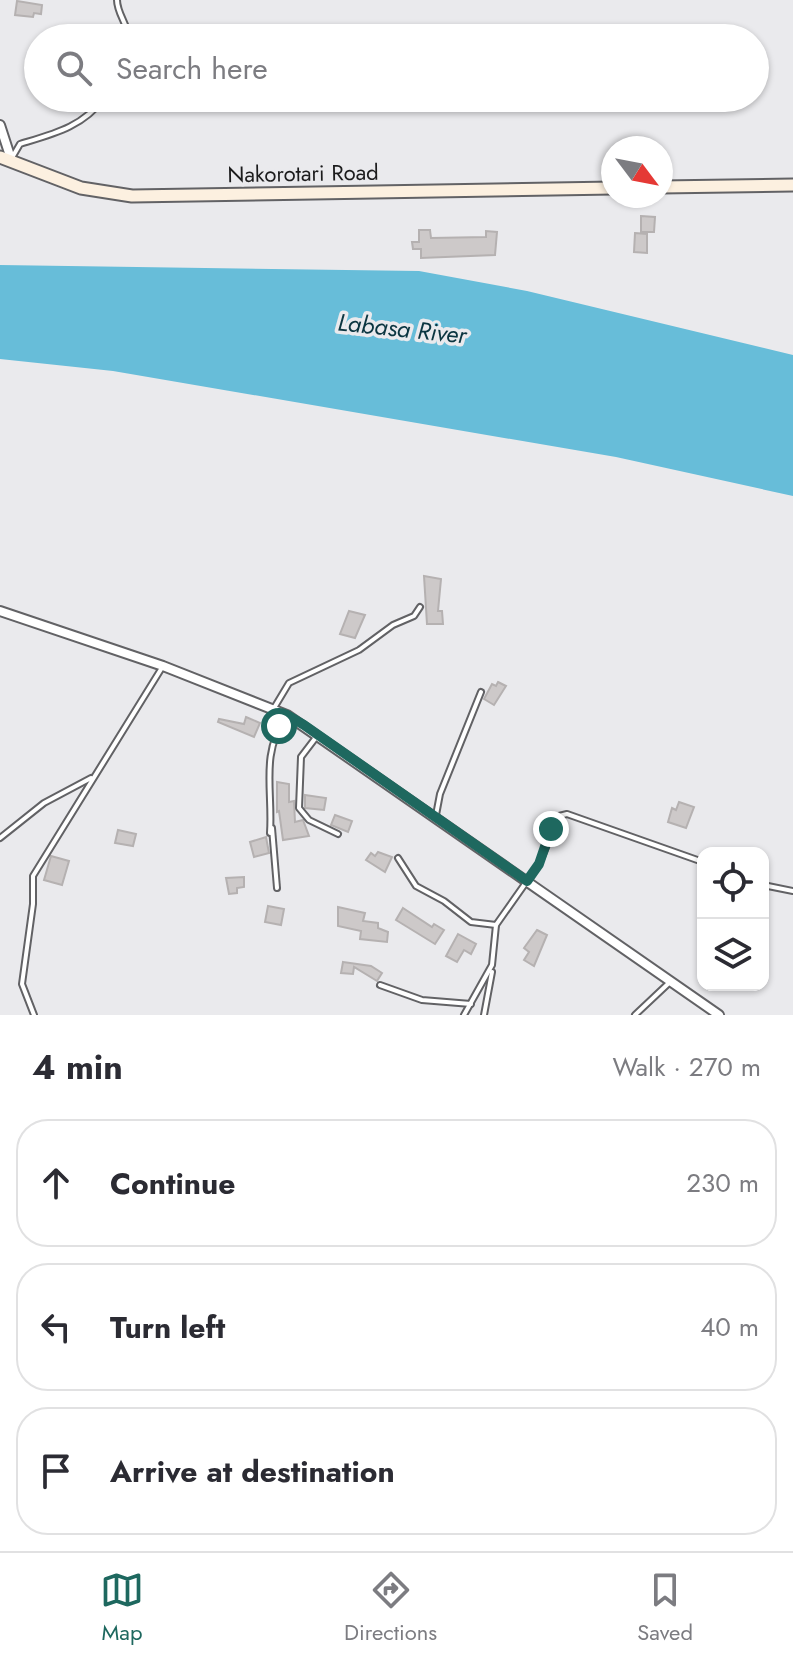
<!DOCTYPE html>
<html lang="en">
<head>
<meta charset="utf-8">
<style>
	body { margin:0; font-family:Jost,sans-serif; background:#f7f7f7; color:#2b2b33 }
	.controls { position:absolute; right:24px; bottom:24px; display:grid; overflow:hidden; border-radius:16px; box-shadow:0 2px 6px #0004 }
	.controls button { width:72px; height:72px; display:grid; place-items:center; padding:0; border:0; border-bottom:2px solid #e1e1e2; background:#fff; color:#2b2b33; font:40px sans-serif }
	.compass { position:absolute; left:601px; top:136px; width:72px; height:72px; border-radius:50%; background:#fff; box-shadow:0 2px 6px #0004; rotate:122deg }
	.stop { position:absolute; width:24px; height:24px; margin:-18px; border:6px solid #1e685f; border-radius:50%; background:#fff }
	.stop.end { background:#1e685f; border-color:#fff; box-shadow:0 2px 8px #0008 }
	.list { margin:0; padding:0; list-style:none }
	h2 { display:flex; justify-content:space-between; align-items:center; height:104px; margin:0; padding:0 32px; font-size:34px }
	h2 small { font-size:26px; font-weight:400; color:#7c7c81 }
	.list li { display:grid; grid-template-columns:52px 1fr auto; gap:24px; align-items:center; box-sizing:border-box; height:128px; margin:0 16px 16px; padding:0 16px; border:2px solid #e1e1e2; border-radius:32px }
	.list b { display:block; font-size:30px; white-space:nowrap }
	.list em { font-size:26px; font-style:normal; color:#7c7c81 }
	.icon { flex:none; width:44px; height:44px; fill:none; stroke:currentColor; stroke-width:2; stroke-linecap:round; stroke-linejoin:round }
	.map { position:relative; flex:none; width:793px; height:1015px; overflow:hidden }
	.search { position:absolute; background:#fff; box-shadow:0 2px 6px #0004; left:24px; right:24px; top:24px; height:88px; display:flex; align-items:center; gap:20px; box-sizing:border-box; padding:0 28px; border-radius:44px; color:#7c7c81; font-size:30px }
	.sheet { height:536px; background:#fff }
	nav { display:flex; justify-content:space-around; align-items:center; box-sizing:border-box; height:112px; border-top:2px solid #e1e1e2; background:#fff; font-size:22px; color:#7c7c81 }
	nav a { display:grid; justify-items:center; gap:4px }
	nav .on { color:#1e685f }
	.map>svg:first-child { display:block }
	.water { fill:#67bdd9 }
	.building { fill:#cdc9c9; stroke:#b5b1b1; stroke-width:2 }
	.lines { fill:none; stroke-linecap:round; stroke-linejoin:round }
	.lane-casing { stroke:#626265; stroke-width:8 }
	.street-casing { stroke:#626265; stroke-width:12 }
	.secondary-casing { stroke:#626265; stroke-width:15 }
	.lane { stroke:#fff; stroke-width:4 }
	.street { stroke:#fff; stroke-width:8 }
	.secondary { stroke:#fcf0e0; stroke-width:11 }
	.route { stroke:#1e685f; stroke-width:10 }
	.labels { text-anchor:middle; stroke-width:7; stroke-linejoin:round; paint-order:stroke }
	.street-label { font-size:22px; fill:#1c1c1d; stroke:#eaeaed }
	.water-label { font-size:24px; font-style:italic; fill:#0c3641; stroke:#eaeaed }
</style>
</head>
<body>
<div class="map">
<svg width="793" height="1015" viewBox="0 0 793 1015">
	<rect width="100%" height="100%" fill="#eaeaed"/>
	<!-- water -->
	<path class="water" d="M0 265 419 271 527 291 793 355V496L616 457 113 371 0 359Z"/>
	<!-- building -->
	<g class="building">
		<path d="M17 1 42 5 41 14 34 13 33 17 15 15Z"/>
		<path d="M641 216 655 217 654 232H641Z"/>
		<path d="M419 230H430L431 238 486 237V231L497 232 495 255 421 258V249H413L412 242H419Z"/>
		<path d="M635 233 647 234V253L634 252Z"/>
		<path d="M424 576 441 579 438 611H442L443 624H427Z"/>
		<path d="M349 611 365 615 355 638 340 634Z"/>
		<path d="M498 682 506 686 494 705 484 699 492 684 496 686Z"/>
		<path d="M246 717 260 723 254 737 218 722 219 719 244 724Z"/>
		<path d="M277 782 289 784V802L294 801 295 822 303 820 309 836 283 840 279 811 277 812Z"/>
		<path d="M305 795 326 798 324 810 305 808Z"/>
		<path d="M679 802 694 807 686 828 668 822 672 808 676 810Z"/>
		<path d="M335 815 352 821 348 832 331 825Z"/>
		<path d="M118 830 136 834 133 846 115 843Z"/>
		<path d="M266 837 269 853 254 857 250 842Z"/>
		<path d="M378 852 392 857 385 872 366 860 371 853 375 856Z"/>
		<path d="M51 856 69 861 62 885 44 880Z"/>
		<path d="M244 877V887L237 888V893L229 894 226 878Z"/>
		<path d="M268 906 284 909 281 925 265 922Z"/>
		<path d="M338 907 365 913 363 921 378 923V928L388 932 387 942 360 939 361 931 338 926Z"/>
		<path d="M403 908 432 927 434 924 444 930 435 944 396 920Z"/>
		<path d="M537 930 547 935 534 966 524 960 529 952 524 948Z"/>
		<path d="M458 934 476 944 471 954 464 950 457 962 446 956Z"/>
		<path d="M343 962 371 966 382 973 377 981 354 967 353 974 341 973Z"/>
	</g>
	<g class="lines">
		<defs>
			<g id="lane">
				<path d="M117 0C117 14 129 26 128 38"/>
				<path d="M13 156 20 144C53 134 83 127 104 98"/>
				<path d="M274 708 289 683 359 650 393 625 414 616 420 607"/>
				<path d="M317 736 301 757 299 808 309 820 338 834"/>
				<path d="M436 815 440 794 481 692"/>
				<path d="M272 828 277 888"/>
				<path d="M270 833C273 791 260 754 286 717"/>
				<path d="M0 838 44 803 91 778"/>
				<path d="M398 858 416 886 444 901 471 922 496 925"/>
				<path d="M763 885 793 891"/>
				<path d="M380 985 422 1000 471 1004"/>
				<path d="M34 1015 22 984 33 904V876L163 666"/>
				<path d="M464 1015 492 965 496 925 539 864 559 816 567 814 703 862"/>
				<path d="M484 1015 492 972"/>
				<path d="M635 1015 670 982"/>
			</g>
			<g id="street">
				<path d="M0 125 12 162"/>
				<path d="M0 611 163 666 287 715 719 1015"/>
			</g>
			<g id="secondary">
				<path d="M0 157 81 188 132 196 613 188"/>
				<path d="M661 187 793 185"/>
			</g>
		</defs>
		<!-- lane casing -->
		<use href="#lane" class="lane-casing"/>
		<!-- street casing -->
		<use href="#street" class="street-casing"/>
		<!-- secondary casing -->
		<use href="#secondary" class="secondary-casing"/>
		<!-- lane -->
		<use href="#lane" class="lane"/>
		<!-- street -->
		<use href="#street" class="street"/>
		<!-- secondary -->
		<use href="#secondary" class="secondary"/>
	</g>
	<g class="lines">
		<!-- route -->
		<path class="route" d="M279 726 287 715 304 725 527 881 539 864 551 829"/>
	</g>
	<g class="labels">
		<!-- street labels -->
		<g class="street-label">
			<text transform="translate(303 173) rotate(-1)" y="8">Nakorotari Road</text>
		</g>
		<!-- water labels -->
		<g class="water-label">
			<text transform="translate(402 329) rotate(6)" y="8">Labasa River</text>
		</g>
	</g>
</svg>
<div class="controls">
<button><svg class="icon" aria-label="locate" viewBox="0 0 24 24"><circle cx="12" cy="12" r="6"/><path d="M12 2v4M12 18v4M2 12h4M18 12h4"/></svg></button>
<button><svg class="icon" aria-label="layers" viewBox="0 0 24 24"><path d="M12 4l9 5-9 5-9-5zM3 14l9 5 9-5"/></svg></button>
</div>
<svg class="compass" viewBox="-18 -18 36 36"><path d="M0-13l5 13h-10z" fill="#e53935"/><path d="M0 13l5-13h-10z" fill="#7c7c81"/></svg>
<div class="stop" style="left:279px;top:726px"></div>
<div class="stop end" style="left:551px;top:829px"></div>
<div class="search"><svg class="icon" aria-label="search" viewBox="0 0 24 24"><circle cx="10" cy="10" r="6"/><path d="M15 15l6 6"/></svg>Search here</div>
</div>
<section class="sheet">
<h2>4 min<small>Walk · 270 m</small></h2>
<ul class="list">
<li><svg class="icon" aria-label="ahead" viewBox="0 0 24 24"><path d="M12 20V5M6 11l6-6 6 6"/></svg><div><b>Continue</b></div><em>230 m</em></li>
<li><svg class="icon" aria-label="left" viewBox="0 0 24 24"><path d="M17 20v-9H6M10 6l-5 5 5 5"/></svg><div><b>Turn left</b></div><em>40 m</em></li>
<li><svg class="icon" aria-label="arrive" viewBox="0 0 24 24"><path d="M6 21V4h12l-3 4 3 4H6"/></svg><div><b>Arrive at destination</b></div></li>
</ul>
</section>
<nav>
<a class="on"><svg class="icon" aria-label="map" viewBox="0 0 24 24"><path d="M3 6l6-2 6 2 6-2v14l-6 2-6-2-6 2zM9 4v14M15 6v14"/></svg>Map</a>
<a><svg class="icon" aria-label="directions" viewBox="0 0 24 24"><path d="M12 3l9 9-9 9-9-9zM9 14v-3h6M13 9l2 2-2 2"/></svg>Directions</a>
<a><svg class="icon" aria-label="saved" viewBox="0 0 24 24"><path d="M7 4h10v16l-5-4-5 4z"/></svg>Saved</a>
</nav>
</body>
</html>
